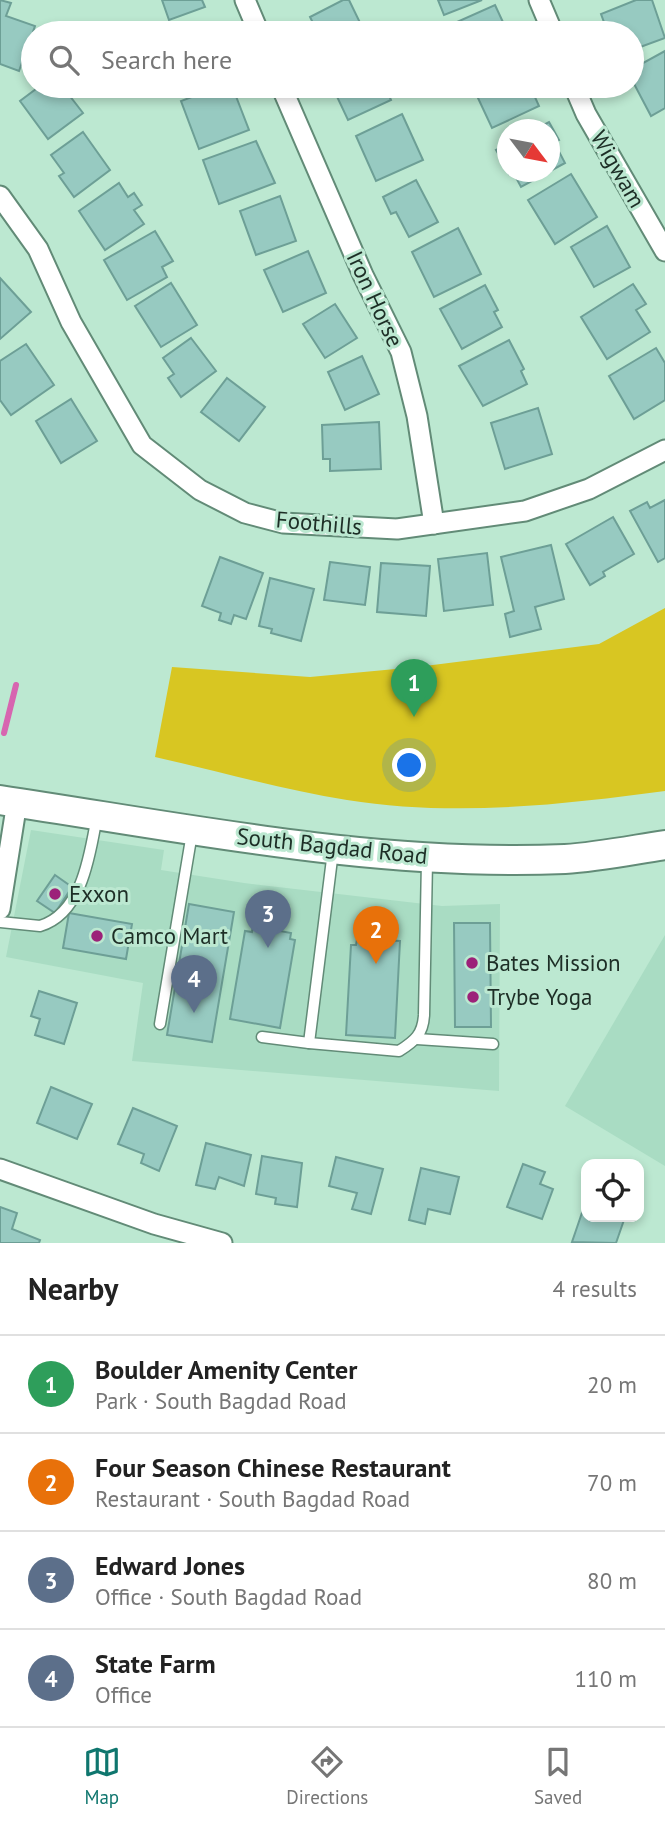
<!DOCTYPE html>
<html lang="en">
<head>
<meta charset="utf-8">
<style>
	body { margin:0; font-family:"PT Sans",sans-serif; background:#f2f2f2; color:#222 }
	.controls { position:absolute; right:21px; bottom:21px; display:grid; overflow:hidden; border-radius:14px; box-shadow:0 4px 10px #0003 }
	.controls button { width:63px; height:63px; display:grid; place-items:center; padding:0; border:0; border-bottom:2px solid #e0e0e0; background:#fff; color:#222; font:35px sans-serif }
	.compass { position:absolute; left:497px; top:119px; width:63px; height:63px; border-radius:50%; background:#fff; box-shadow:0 4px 10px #0003; rotate:122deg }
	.you { position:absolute; left:410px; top:766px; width:24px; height:24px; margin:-18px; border:5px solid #fff; border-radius:50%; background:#1a73e8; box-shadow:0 0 0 10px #1a73e833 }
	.badge { display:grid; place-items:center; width:46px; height:46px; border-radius:50%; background:#0f766e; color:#fff; font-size:23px; font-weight:700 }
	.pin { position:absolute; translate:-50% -58px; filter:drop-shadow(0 2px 4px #0008) }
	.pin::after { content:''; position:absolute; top:37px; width:24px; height:21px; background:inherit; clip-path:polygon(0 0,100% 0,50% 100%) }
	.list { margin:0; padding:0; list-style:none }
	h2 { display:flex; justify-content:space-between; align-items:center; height:91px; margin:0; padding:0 28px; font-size:30px }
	h2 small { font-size:23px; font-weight:400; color:#767676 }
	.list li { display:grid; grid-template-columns:46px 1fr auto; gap:21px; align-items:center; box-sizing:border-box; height:98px; padding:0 28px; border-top:2px solid #e0e0e0 }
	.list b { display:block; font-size:26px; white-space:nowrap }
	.list p { margin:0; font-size:23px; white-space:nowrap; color:#767676 }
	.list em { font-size:23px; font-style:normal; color:#767676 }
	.icon { flex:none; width:38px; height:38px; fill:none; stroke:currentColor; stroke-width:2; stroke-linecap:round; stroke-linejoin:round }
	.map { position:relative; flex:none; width:665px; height:1243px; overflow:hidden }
	.search { position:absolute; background:#fff; box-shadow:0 4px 10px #0003; left:21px; right:21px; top:21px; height:77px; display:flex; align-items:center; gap:18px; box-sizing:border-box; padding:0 24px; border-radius:38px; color:#767676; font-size:26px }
	.sheet { height:483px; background:#fff }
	nav { display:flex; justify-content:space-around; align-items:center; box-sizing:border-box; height:98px; border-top:2px solid #e0e0e0; background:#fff; font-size:19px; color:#767676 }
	nav a { display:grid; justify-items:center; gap:4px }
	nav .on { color:#0f766e }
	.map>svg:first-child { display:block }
	.built { fill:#a9dcc3 }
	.green { fill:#d8c622 }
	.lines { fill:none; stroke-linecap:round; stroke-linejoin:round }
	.stream { stroke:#d765b0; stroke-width:6 }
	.building { fill:#97cac1; stroke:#6d9f96; stroke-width:2 }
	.service-casing { stroke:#628b77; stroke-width:13 }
	.minor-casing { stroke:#628b77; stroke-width:23 }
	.secondary-casing { stroke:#628b77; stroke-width:32 }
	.service { stroke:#fff; stroke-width:10 }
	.minor { stroke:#fff; stroke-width:19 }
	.secondary { stroke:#fff; stroke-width:28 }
	.poi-dot { fill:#9c2179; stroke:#bce8d1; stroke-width:2.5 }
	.labels { text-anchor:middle; stroke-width:6; stroke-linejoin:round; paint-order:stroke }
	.street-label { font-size:23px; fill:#1d2e26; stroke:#bce8d1 }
	.poi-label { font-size:23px; fill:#1d2e26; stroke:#bce8d1; text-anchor:start }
</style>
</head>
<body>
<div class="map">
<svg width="665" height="1243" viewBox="0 0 665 1243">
	<rect width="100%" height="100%" fill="#bce8d1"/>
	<!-- built -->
	<g class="built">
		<path d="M31 830 164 850 161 870 244 883 442 906 500 904 499 1091 132 1061 143 983 6 957Z"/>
		<path d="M665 935V1166L565 1106Z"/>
	</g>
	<!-- green -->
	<path class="green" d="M665 608V791C560 805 453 817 347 800 283 790 218 771 155 757L172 667 310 677 417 667 599 644Z"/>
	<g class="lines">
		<!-- stream -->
		<path class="stream" d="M4 733 16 685"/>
	</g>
	<!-- building -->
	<g class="building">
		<path d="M0 0 11 3 6 16 35 26 19 71 0 64Z"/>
		<path d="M162 0H202L205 7 169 20Z"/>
		<path d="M343 0H349L365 33H318L310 17Z"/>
		<path d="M438 0H482L444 15Z"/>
		<path d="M636 0H652L665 38 632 50V33H608L601 14Z"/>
		<path d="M495 5 508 33H452L448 26Z"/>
		<path d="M665 51V108L651 116 632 80V69Z"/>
		<path d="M40 86H62L83 113 48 139 20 101Z"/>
		<path d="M221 86H232L249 130 199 149 181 101Z"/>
		<path d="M332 86H385L391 100 348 120Z"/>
		<path d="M477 86H530L539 106 492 128 478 98 481 96Z"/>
		<path d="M402 114 423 160 376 181 356 136Z"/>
		<path d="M549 122 559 140 554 142 565 163 521 187 513 172 509 174 508 172H550V130H534Z"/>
		<path d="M83 132 110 170 74 197 59 176 64 173 51 155Z"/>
		<path d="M256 141 275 183 219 204 203 160Z"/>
		<path d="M508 144V171L496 150Z"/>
		<path d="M571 174 597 217 555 244 528 200Z"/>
		<path d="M416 180 438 222 409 237 396 212 391 214 383 197Z"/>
		<path d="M119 183 128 197 134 193 142 205 134 210 144 224 105 250 79 211Z"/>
		<path d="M280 196 296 241 256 255 240 211Z"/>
		<path d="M607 226 630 267 594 287 571 247Z"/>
		<path d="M458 228 481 274 434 297 412 252Z"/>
		<path d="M155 231 173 261 162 267 167 277 127 300 104 260Z"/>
		<path d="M308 251 326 293 283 312 264 270Z"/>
		<path d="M0 278 31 312 0 339Z"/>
		<path d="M171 283 197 325 161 347 135 306Z"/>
		<path d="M633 284 646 304 636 310 650 332 607 359 581 317Z"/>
		<path d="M485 285 498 310 494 312 502 327 462 349 440 309Z"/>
		<path d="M335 304 357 338 325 358 303 324Z"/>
		<path d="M191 338 216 371 181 397 168 378 174 374 163 358Z"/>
		<path d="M509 340 524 369 521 371 527 384 483 406 459 366Z"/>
		<path d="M26 344 54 385 11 415 0 400V361Z"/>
		<path d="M656 348 665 363V400L634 419 609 376Z"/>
		<path d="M362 356 379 394 345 410 328 372Z"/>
		<path d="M227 378 265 407 239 441 201 412Z"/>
		<path d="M71 399 97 441 61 463 36 421Z"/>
		<path d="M538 408 552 454 505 469 491 423Z"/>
		<path d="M379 422 381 469 330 471V459H323L322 425Z"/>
		<path d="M665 500V558L658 562 630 511 647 502 650 508Z"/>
		<path d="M613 517 634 554 603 572 605 576 590 585 566 544Z"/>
		<path d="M551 545 564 599 535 607 541 629 510 637 505 614 514 611 501 557Z"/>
		<path d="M487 553 493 605 444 611 438 559Z"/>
		<path d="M220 557 263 573 246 619 234 615 231 624 219 620 221 613 202 606Z"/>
		<path d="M330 562 370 567 365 605 324 600Z"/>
		<path d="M381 563 430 566 426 616 377 612Z"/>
		<path d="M270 578 314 589 301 641 271 633 272 629 259 626Z"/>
		<path d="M55 875 72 887 55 913 37 901Z"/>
		<path d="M189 904 234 912 212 1042 167 1035Z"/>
		<path d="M69 913 132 924 126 959 63 948Z"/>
		<path d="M454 923H490L491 1027H455Z"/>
		<path d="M253 926 291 933 290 939 295 940 280 1028 230 1019 245 931 252 932Z"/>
		<path d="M357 939 400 941 395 1038 346 1035 351 945H356Z"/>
		<path d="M39 991 77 1003 64 1044 35 1035 40 1019 31 1016Z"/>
		<path d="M51 1087 92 1104 77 1139 37 1123Z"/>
		<path d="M133 1108 177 1126 159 1171 141 1163 144 1154 118 1144Z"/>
		<path d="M206 1143 251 1155 244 1186 219 1177 215 1189 196 1185Z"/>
		<path d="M262 1156 302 1163 297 1207 275 1204 276 1198 256 1194Z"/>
		<path d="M336 1157 383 1169 371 1214 352 1209 357 1193 329 1186Z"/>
		<path d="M523 1164 545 1172 540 1184 553 1189 542 1219 507 1207Z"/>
		<path d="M421 1168 459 1177 450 1214 428 1209 425 1224 409 1220Z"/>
		<path d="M586 1201V1217H625L616 1243 572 1242Z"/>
		<path d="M0 1207 17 1213 12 1229 40 1240 39 1243H0Z"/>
	</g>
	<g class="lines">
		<defs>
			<g id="service">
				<path d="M333 851 309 1043 399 1051C415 1041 423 1034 424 1015L427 861"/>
				<path d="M0 922 40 926C83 913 90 853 97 816"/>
				<path d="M160 1024 192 833"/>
				<path d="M262 1037 309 1043"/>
				<path d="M417 1039 493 1044"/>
			</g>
			<g id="minor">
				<path d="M245 0 259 33"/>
				<path d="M539 0 553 33"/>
				<path d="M281 86 363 275 401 352 417 416 434 524"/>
				<path d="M574 86 586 114 665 251"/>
				<path d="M0 196 38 249 71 322 142 445 200 490 245 513 283 523 397 529 525 511 589 489 665 450"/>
				<path d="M0 909 17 802"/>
				<path d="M0 1169 154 1224 222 1243"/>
			</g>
			<path id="secondary" d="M0 800C187 828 375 867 565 859 598 857 632 850 665 845"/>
		</defs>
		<!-- service casing -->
		<use href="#service" class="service-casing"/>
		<!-- minor casing -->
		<use href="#minor" class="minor-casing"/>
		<!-- secondary casing -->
		<use href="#secondary" class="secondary-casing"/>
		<!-- service -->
		<use href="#service" class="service"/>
		<!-- minor -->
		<use href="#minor" class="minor"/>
		<!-- secondary -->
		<use href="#secondary" class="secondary"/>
	</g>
	<!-- markers -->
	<g class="poi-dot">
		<circle cx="55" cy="894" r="7"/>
		<circle cx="97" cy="936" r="7"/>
		<circle cx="472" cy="963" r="7"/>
		<circle cx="473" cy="997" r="7"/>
	</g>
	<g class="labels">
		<!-- street labels -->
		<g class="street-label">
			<text transform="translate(618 169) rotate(60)" y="8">Wigwam</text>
			<text transform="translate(375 299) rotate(65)" y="8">Iron Horse</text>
			<text transform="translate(319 523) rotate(5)" y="8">Foothills</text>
			<text transform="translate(332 846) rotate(6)" y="8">South Bagdad Road</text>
		</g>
		<!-- poi labels -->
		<g class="poi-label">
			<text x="69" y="902">Exxon</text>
			<text x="111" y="944">Camco Mart</text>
			<text x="486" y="971">Bates Mission</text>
			<text x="487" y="1005">Trybe Yoga</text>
		</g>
	</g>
</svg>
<div class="controls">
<button><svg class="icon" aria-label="locate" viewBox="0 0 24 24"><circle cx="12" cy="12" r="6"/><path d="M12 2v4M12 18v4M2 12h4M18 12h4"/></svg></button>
</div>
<svg class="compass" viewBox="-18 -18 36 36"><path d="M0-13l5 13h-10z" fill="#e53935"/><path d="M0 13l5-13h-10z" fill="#767676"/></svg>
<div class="you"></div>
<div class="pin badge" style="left:414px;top:717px;background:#2e9e5b">1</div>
<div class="pin badge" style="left:376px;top:964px;background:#e8710a">2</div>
<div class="pin badge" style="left:268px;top:948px;background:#5c6f8a">3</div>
<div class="pin badge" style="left:194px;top:1013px;background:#5c6f8a">4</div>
<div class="search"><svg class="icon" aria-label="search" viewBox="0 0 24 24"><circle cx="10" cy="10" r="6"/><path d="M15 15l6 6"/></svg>Search here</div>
</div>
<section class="sheet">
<h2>Nearby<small>4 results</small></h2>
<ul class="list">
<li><span class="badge" style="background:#2e9e5b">1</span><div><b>Boulder Amenity Center</b><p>Park · South Bagdad Road</p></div><em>20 m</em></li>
<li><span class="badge" style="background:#e8710a">2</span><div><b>Four Season Chinese Restaurant</b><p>Restaurant · South Bagdad Road</p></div><em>70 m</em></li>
<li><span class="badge" style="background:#5c6f8a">3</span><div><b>Edward Jones</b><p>Office · South Bagdad Road</p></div><em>80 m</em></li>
<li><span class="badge" style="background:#5c6f8a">4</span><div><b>State Farm</b><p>Office</p></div><em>110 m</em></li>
</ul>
</section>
<nav>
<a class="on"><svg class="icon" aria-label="map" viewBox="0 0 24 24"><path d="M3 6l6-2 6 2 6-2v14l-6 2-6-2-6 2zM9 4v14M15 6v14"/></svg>Map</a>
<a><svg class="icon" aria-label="directions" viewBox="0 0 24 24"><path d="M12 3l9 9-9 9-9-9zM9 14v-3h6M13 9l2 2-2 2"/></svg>Directions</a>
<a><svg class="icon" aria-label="saved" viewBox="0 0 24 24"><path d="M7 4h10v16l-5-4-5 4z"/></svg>Saved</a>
</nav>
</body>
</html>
